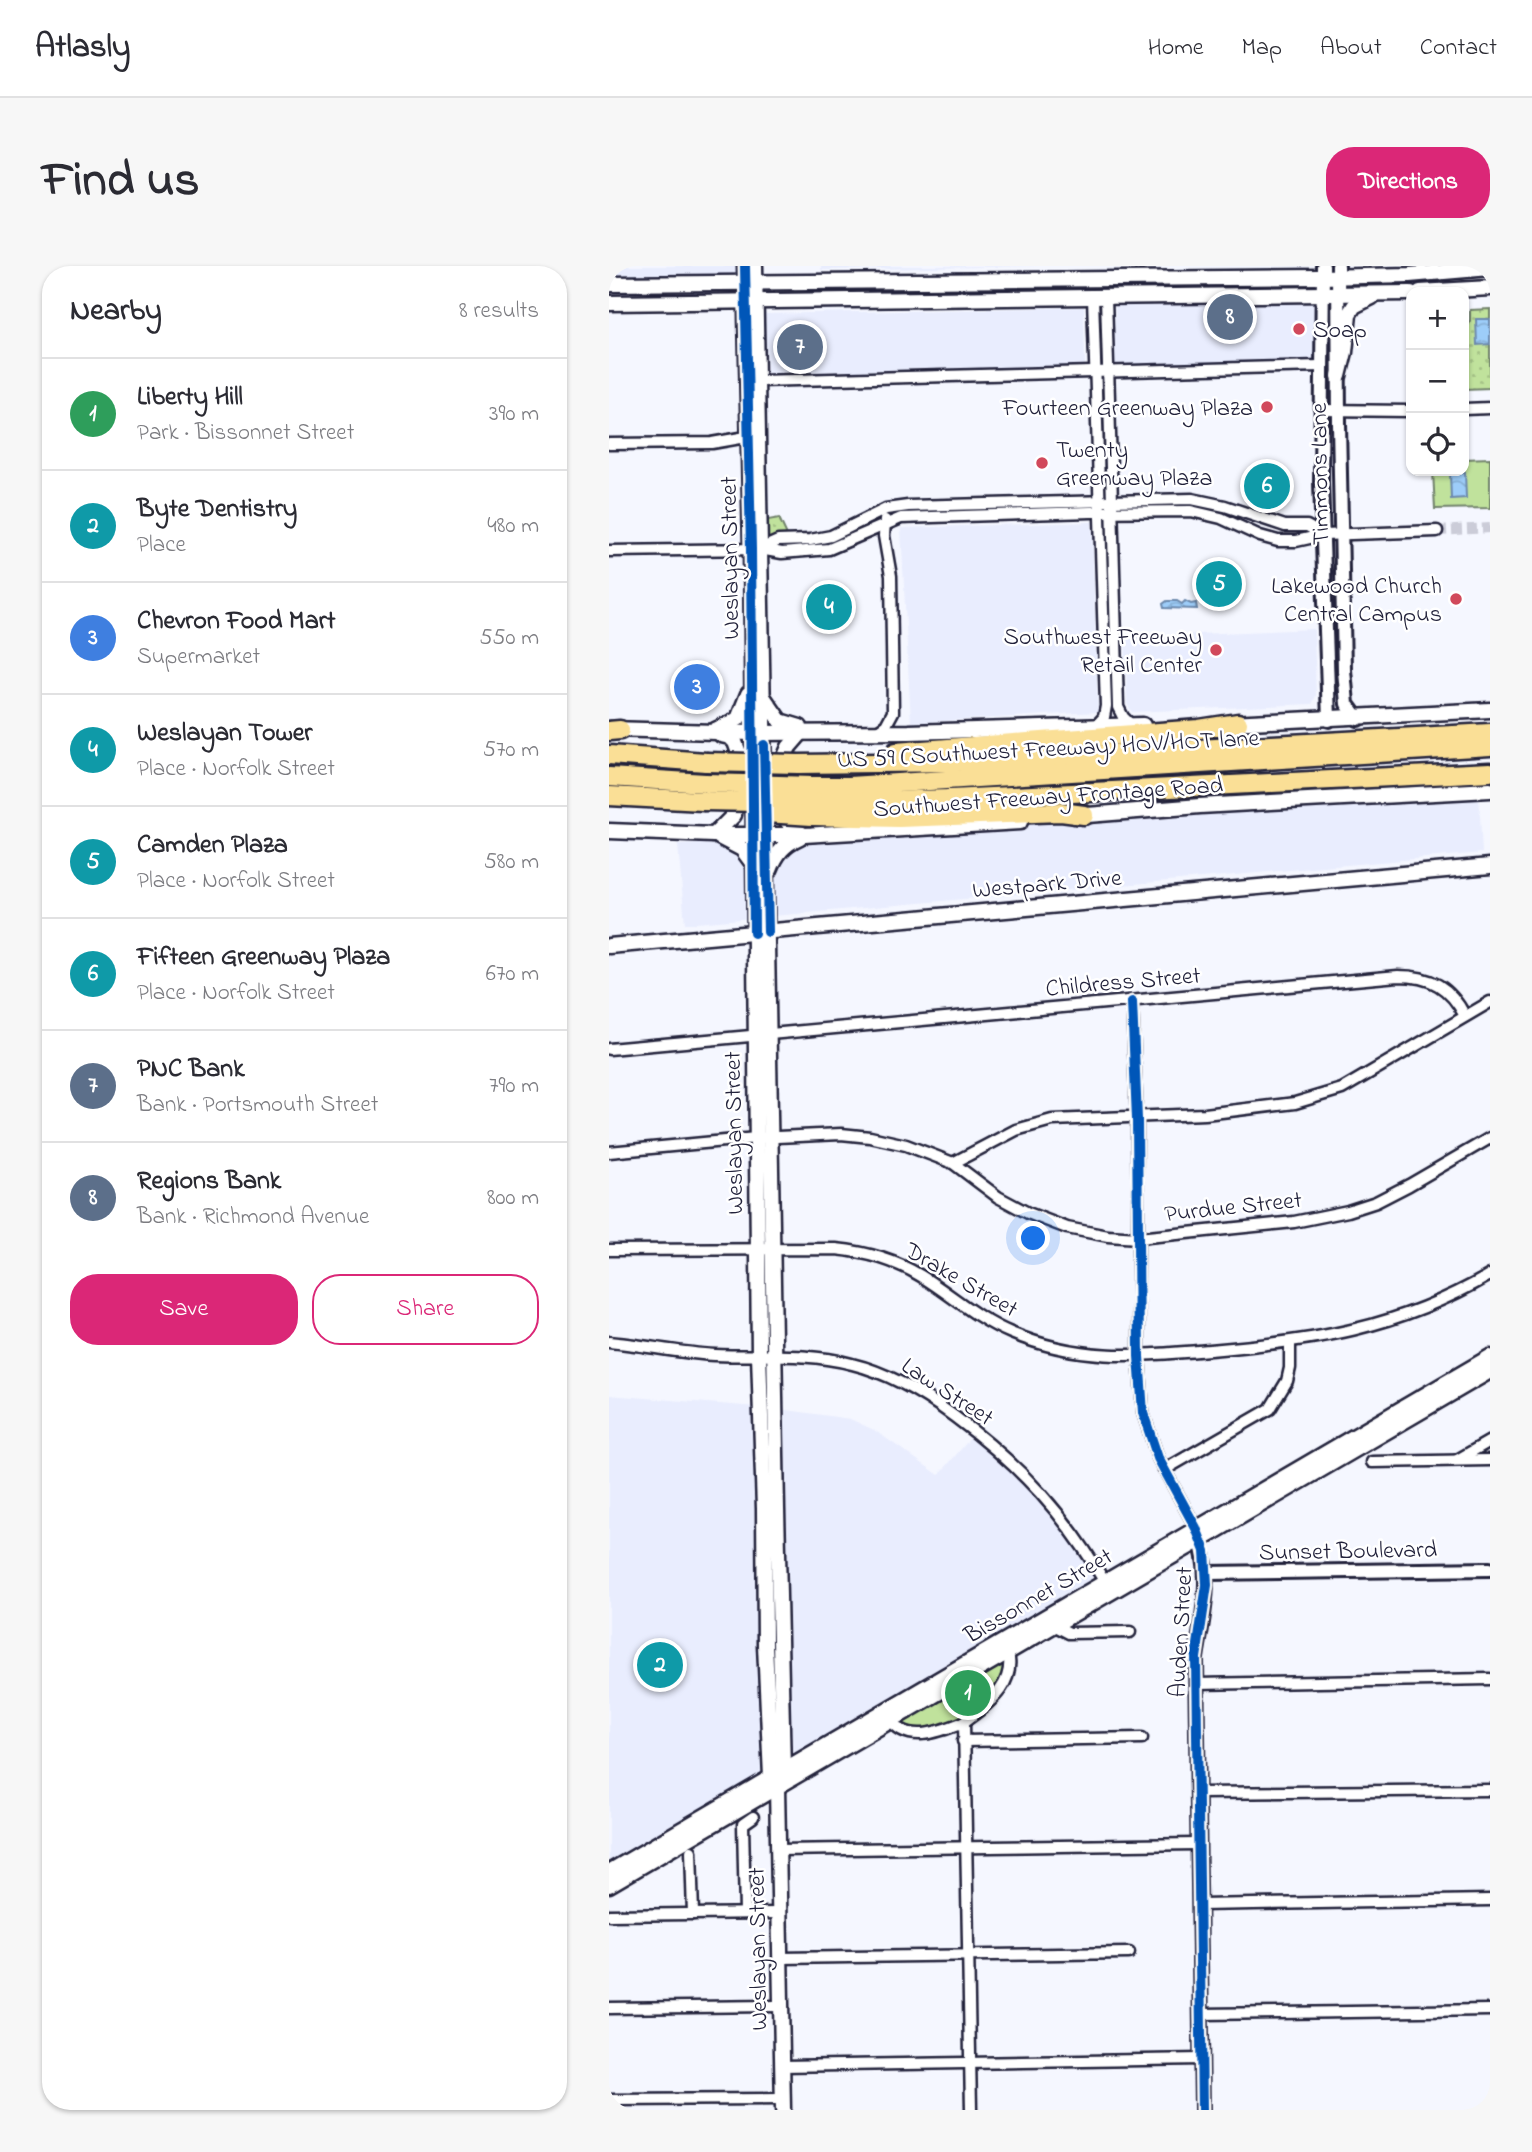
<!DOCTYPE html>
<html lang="en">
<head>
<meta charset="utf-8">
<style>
	body { margin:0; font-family:"Indie Flower",sans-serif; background:#f7f7f7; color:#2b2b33 }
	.controls { position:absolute; right:21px; top:21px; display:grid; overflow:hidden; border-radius:14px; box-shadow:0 2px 5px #0004 }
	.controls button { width:63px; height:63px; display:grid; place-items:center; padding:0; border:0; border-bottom:2px solid #e1e1e2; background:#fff; color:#2b2b33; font:35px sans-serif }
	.you { position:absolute; left:425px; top:973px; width:24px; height:24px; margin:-18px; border:5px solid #fff; border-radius:50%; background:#1a73e8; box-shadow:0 0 0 10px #1a73e833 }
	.badge { display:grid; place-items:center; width:46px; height:46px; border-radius:50%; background:#db2777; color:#fff; font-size:23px; font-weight:700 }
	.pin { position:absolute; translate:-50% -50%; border:4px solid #fff; box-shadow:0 2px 7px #0006 }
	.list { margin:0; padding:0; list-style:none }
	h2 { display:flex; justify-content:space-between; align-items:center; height:91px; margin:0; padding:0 28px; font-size:30px }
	h2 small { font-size:23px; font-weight:400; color:#7c7c81 }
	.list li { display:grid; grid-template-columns:46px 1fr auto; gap:21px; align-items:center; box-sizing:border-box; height:112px; padding:0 28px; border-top:2px solid #e1e1e2 }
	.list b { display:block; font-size:26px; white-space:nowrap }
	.list p { margin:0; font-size:23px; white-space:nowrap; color:#7c7c81 }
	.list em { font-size:23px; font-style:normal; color:#7c7c81 }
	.actions { display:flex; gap:14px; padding:21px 28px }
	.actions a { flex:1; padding:16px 0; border:2px solid #db2777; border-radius:28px; text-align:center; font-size:24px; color:#db2777 }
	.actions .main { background:#db2777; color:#fff }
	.icon { flex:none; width:38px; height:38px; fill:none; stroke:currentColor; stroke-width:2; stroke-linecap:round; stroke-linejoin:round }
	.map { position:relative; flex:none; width:881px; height:1844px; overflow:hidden; border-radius:28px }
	header { display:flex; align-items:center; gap:42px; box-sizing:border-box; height:98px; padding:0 35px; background:#fff; border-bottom:2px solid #e1e1e2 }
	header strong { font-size:33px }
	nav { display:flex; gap:38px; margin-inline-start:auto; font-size:24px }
	.intro { display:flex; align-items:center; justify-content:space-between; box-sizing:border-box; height:168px; padding:0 42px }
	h1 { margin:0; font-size:49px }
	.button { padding:18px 32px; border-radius:28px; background:#db2777; color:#fff; font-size:24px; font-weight:700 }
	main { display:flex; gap:42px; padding:0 42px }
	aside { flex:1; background:#fff; border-radius:28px; box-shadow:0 2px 5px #0004 }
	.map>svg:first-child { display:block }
	.built { fill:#e9edfe }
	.grass { fill:url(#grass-dots); stroke:#71826c; stroke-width:2 }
	.park { fill:#c0e29c; stroke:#71826c; stroke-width:2 }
	.water { fill:url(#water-waves); stroke:#6c89ad; stroke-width:2 }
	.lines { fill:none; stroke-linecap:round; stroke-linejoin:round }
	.minor-tunnel { stroke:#cbccd8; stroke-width:10; stroke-dasharray:10 5; stroke-linecap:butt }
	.minor-casing { stroke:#22223b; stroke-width:15 }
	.tertiary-casing { stroke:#22223b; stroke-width:18 }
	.secondary-casing { stroke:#22223b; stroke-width:19 }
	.motorway-casing { stroke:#22223b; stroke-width:23 }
	.minor { stroke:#fff; stroke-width:10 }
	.tertiary { stroke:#fff; stroke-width:12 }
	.secondary { stroke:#fff; stroke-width:14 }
	.motorway { stroke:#fadf96; stroke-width:18 }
	.motorway-bridge-casing { stroke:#22223b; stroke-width:23; stroke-linecap:butt }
	.motorway-bridge { stroke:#fadf96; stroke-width:18 }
	.cycleway-casing { stroke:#fff; stroke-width:15 }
	.cycleway { stroke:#0057b8; stroke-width:10 }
	.poi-dot { fill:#d1495b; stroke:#fff; stroke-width:2.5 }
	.labels { text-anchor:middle; stroke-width:5; stroke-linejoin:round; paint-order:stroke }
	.poi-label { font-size:24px; fill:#22223b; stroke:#fff; text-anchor:end }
	.street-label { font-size:24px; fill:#22223b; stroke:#fff }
</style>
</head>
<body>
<header>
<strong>Atlasly</strong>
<nav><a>Home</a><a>Map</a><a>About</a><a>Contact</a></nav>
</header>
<div class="intro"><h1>Find us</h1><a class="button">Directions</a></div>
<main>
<aside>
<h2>Nearby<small>8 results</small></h2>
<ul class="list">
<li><span class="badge" style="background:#2e9e5b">1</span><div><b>Liberty Hill</b><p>Park · Bissonnet Street</p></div><em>390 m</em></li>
<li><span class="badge" style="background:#0f9aa8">2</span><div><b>Byte Dentistry</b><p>Place</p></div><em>480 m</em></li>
<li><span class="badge" style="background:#3f7fe0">3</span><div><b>Chevron Food Mart</b><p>Supermarket</p></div><em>550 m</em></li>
<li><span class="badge" style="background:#0f9aa8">4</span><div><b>Weslayan Tower</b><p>Place · Norfolk Street</p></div><em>570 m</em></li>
<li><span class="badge" style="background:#0f9aa8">5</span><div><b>Camden Plaza</b><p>Place · Norfolk Street</p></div><em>580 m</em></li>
<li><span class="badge" style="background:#0f9aa8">6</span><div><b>Fifteen Greenway Plaza</b><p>Place · Norfolk Street</p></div><em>670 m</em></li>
<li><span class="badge" style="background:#5c6f8a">7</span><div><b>PNC Bank</b><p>Bank · Portsmouth Street</p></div><em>790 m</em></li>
<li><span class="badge" style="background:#5c6f8a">8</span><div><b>Regions Bank</b><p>Bank · Richmond Avenue</p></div><em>800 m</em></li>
</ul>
<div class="actions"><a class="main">Save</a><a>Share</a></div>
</aside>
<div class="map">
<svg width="881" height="1844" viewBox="0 0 881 1844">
	<defs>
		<pattern id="grass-dots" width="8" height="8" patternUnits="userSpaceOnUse" patternTransform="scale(1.75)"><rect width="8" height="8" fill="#c0e29c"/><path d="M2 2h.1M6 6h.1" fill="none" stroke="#a5c287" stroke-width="1.8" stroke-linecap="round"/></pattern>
		<pattern id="water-waves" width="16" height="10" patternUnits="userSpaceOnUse" patternTransform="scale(1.75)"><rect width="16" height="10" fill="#9dcdf9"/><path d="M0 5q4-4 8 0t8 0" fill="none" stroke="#87b0d6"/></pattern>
	</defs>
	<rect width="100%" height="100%" fill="#f5f7ff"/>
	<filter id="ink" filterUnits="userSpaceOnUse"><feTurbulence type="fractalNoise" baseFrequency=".0143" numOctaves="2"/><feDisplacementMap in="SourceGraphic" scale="14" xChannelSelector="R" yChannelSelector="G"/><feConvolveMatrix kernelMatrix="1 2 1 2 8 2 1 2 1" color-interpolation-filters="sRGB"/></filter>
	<g filter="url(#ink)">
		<!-- built -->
		<g class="built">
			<path d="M0 0H131L132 10 0 12Z"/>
			<path d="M212 0H430L212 4Z"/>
			<path d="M707 37 708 95 505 102 506 39Z"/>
			<path d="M475 41 476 100 158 107 156 48Z"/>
			<path d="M483 256 489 446 302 457 292 262Z"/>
			<path d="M705 363 707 430 703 438 523 446 518 438 516 371Z"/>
			<path d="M870 530 873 587 76 658 69 579Z"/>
			<path d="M0 1129 171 1143 241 1153 265 1164 330 1209 363 1170 403 1206 441 1246 460 1270 488 1315 0 1600Z"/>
		</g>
		<!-- grass -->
		<g class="grass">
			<path d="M475 18 474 21 382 26H327L387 19Z"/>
			<path d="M304 21 242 28 163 27Z"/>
			<path d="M881 43V122L855 123V61H859V56L861 55V44Z"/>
			<path d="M170 252 178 269 159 274V254Z"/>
		</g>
		<!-- park -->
		<g class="park">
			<path d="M881 192V242L826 243 824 205H855V193Z"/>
			<path d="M387 1398H394L396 1402C382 1438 330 1478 291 1457Z"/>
		</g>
		<!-- water -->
		<g class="water">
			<path d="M867 53H881V78L868 79Z"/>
			<path d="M841 206H856L857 232 842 233Z"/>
			<path d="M558 335H568L573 338 576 335 582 338 587 337 588 343 555 342 554 338Z"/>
		</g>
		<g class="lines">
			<!-- minor-tunnel -->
			<path class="minor-tunnel" d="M828 265 881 262"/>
			<defs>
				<g id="minor">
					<path d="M484 31 497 440 495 451 486 461"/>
					<path d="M497 31 509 441 514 451 523 460"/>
					<path d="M150 115 712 100"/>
					<path d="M855 143 881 142"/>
					<path d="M712 144 802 145"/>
					<path d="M0 178 103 177 143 170"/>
					<path d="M151 283 169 275 201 274 222 270 277 243 299 240 583 233 616 240 676 260H698L714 269"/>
					<path d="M0 285 151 283 173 287 220 283 292 252 482 246 582 245 612 252 651 270 669 275H687L714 269 828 265"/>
					<path d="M267 466 277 459 284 446 282 310 275 270 276 254"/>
					<path d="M523 736 528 853 530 1090 534 1147 549 1192 587 1262"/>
					<path d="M0 783 789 710C822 710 841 721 856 750"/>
					<path d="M0 886 147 872 232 868 261 871 297 879 344 897 389 931 419 947 458 962 499 970 529 972 685 956 739 945 767 936 800 919 881 872"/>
					<path d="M344 897 407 864 443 854 596 848 686 837 733 823 881 736"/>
					<path d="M0 984 227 983C257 986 286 994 312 1010 343 1029 368 1053 402 1067 472 1096 527 1090 601 1084 705 1075 788 1063 881 1009"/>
					<path d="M0 1076C35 1079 70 1087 106 1089 152 1091 197 1086 243 1098 281 1107 315 1128 346 1151 411 1199 458 1250 498 1320"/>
					<path d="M848 1194 881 1175"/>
					<path d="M763 1196 881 1194"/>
					<path d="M555 1204 661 1143 678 1115 681 1102V1077"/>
					<path d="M443 1358 460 1367 521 1366"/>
					<path d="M587 1418 881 1413"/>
					<path d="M280 1452C298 1479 330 1466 355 1456"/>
					<path d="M354 1475 533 1472"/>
					<path d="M589 1527 881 1524"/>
					<path d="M169 1584 588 1578"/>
					<path d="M82 1585 84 1648"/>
					<path d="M591 1639 881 1634"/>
					<path d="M136 1647 134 1558 144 1551"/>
					<path d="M0 1649 170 1647"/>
					<path d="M171 1692 520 1687"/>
					<path d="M0 1742 172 1740"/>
					<path d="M593 1748 881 1744"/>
					<path d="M173 1800 593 1793"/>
					<path d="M0 1834 173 1833"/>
					<path d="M362 1844 355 1456C380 1437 409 1418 398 1382"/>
				</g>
				<g id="tertiary">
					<path d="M714 0 712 216 720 454"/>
					<path d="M729 0 730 158 735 404 738 438 749 453"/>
					<path d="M588 1266C605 1310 594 1347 587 1392L593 1844"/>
					<path d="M598 1307 881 1303"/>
				</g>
				<g id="secondary">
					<path d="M136 0 142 283 150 1089 155 1243 156 1379 162 1511 168 1521"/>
					<path d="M146 0 168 1243 174 1504 168 1521 174 1844"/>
					<path d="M0 18 710 11 800 9 881 2"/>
					<path d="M811 26 881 22"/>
					<path d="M0 37 802 27"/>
					<path d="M730 110 736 86 740 48 745 40 763 31"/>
					<path d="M155 432 171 455 191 461"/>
					<path d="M621 457 881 444"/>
					<path d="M1 463 143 467 300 466 534 459"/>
					<path d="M106 464 129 453 139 428"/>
					<path d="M193 466 180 481 176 490 178 555 183 562 195 569"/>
					<path d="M466 550 591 540 881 524"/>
					<path d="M0 565 105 569H195L411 556"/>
					<path d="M105 569 125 549 131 490 126 476 121 471 112 469"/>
					<path d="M110 571 133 583 144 598"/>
					<path d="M161 604C167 588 175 578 191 571"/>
					<path d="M0 680 881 600"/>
					<path d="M0 1606 881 1091"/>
					<path d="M0 1619 881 1105"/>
				</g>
				<g id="motorway">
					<path d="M0 465 11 464"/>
					<path d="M287 486 590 463 629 457"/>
					<path d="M0 489 97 496"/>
					<path d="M189 498 348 496 881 467"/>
					<path d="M0 511 96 517"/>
					<path d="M203 520H240L881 480"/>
					<path d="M0 530 94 535"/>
					<path d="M204 537 342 533 881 506"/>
					<path d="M203 550 290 552 452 546 475 549"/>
				</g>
			</defs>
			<!-- minor casing -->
			<use href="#minor" class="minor-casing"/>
			<!-- tertiary casing -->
			<use href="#tertiary" class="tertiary-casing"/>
			<!-- secondary casing -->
			<use href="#secondary" class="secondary-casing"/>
			<!-- motorway casing -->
			<use href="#motorway" class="motorway-casing"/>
			<!-- minor -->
			<use href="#minor" class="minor"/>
			<!-- tertiary -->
			<use href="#tertiary" class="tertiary"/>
			<!-- secondary -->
			<use href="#secondary" class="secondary"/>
			<!-- motorway -->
			<use href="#motorway" class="motorway"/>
			<defs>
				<g id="motorway-bridge">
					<path d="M97 496 189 498"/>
					<path d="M96 517 203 520"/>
					<path d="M94 535 204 537"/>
					<path d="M157 547 203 550"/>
				</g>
			</defs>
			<!-- motorway-bridge casing -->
			<use href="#motorway-bridge" class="motorway-bridge-casing"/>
			<!-- motorway-bridge -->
			<use href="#motorway-bridge" class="motorway-bridge"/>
			<defs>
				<g id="cycleway">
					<path d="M136 0 142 283 145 667"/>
					<path d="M155 479 159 666"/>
					<path d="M523 736 528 853 530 1090 534 1147 549 1192 587 1262 596 1285 598 1319 587 1392 593 1844"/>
				</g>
			</defs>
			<!-- cycleway casing -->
			<use href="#cycleway" class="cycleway-casing"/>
			<!-- cycleway -->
			<use href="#cycleway" class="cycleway"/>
		</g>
	</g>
	<!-- markers -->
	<g class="poi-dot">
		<circle cx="690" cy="63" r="7"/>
		<circle cx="658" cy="141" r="7"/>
		<circle cx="433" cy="197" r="7"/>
		<circle cx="847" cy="333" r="7"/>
		<circle cx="607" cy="384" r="7"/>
	</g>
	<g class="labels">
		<!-- poi labels -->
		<g class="poi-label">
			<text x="704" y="71" text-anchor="start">Soap</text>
			<text x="644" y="149">Fourteen Greenway Plaza</text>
			<text x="447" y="191" text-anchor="start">Twenty<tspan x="447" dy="28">Greenway Plaza</tspan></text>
			<text x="833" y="327">Lakewood Church<tspan x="833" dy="28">Central Campus</tspan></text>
			<text x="593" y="378">Southwest Freeway<tspan x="593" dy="28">Retail Center</tspan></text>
		</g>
		<!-- street labels -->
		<g class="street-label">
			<text transform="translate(710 208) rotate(-91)" y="8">Timmons Lane</text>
			<text transform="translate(120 292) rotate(-91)" y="8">Weslayan Street</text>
			<text transform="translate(439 482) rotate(-3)" y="8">US 59 (Southwest Freeway) HOV/HOT lane</text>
			<text transform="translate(439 530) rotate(-4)" y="8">Southwest Freeway Frontage Road</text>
			<text transform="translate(438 617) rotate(-5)" y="8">Westpark Drive</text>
			<text transform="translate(514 715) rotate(-5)" y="8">Childress Street</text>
			<text transform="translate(124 867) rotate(-91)" y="8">Weslayan Street</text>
			<text transform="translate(624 940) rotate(-6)" y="8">Purdue Street</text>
			<text transform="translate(353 1013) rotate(30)" y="8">Drake Street</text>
			<text transform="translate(339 1125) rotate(33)" y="8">Law Street</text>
			<text transform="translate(739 1284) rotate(-1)" y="8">Sunset Boulevard</text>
			<text transform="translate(429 1329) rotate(-30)" y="8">Bissonnet Street</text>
			<text transform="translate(571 1366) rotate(-87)" y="8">Auden Street</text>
			<text transform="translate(148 1683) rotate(-91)" y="8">Weslayan Street</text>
		</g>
	</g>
</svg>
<div class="controls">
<button>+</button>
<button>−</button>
<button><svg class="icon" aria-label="locate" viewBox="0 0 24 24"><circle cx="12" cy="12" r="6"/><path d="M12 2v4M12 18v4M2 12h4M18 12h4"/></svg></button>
</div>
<div class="you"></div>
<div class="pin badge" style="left:359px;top:1427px;background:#2e9e5b">1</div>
<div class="pin badge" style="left:51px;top:1399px;background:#0f9aa8">2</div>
<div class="pin badge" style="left:88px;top:421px;background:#3f7fe0">3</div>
<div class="pin badge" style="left:220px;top:341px;background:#0f9aa8">4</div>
<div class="pin badge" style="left:610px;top:318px;background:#0f9aa8">5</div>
<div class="pin badge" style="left:658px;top:220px;background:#0f9aa8">6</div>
<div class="pin badge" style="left:191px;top:81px;background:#5c6f8a">7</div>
<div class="pin badge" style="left:621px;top:51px;background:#5c6f8a">8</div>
</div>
</main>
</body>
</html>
